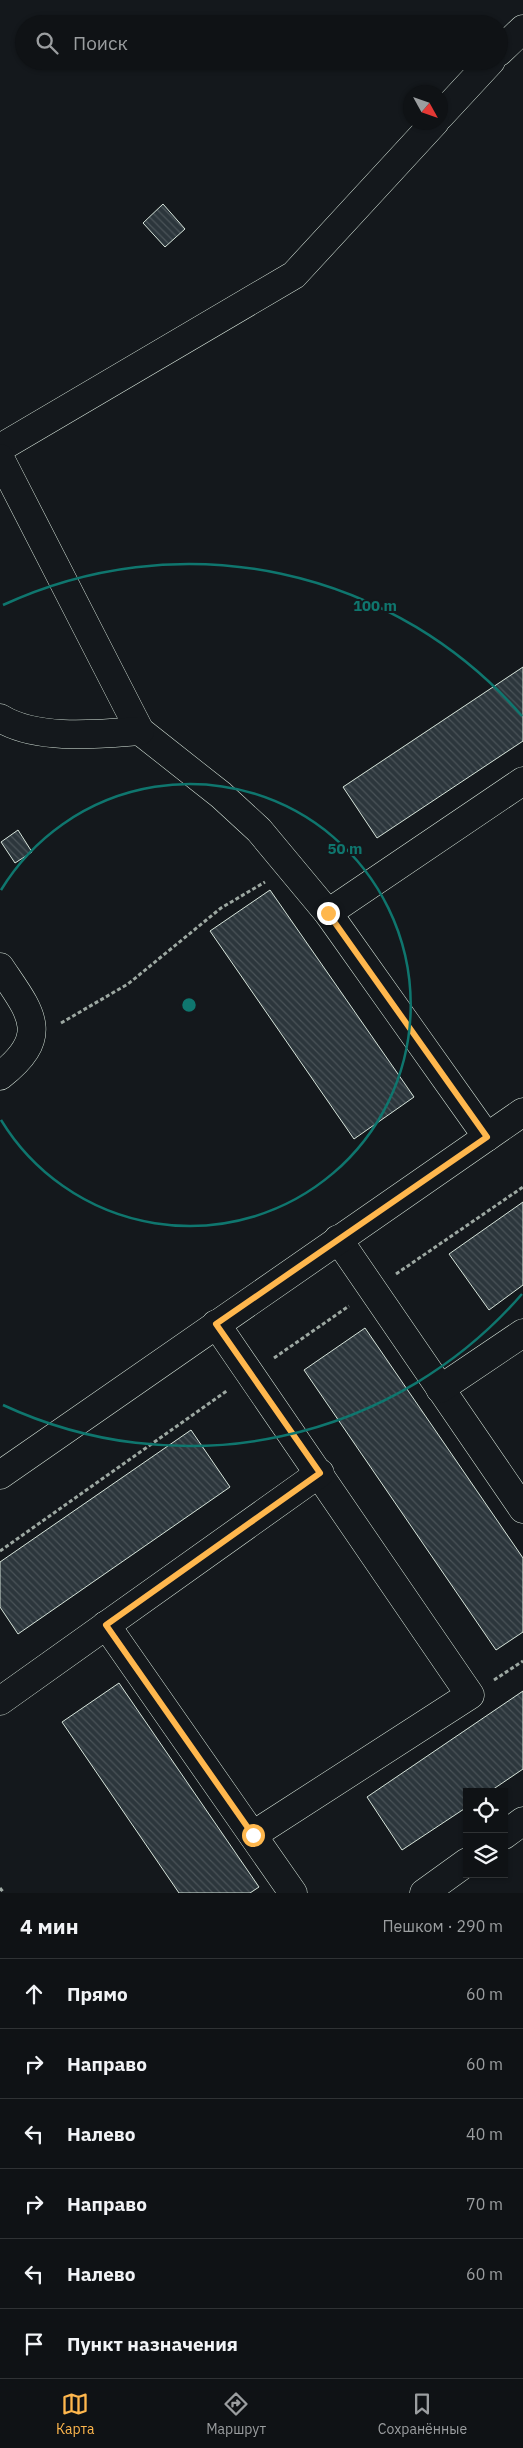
<!DOCTYPE html>
<html lang="ru">
<head>
<meta charset="utf-8">
<style>
	body { margin:0; font-family:"IBM Plex Sans",sans-serif; background:#181b1e; color:#f1f3f6 }
	.controls { position:absolute; right:15px; bottom:15px; display:grid; overflow:hidden; border-radius:0px; box-shadow:0 1px 4px #0004 }
	.controls button { width:45px; height:45px; display:grid; place-items:center; padding:0; border:0; border-bottom:1px solid #2f3234; background:#0f1215; color:#f1f3f6; font:25px sans-serif }
	.compass { position:absolute; left:403px; top:85px; width:45px; height:45px; border-radius:50%; background:#0f1215; box-shadow:0 1px 4px #0004; rotate:130deg }
	.stop { position:absolute; width:15px; height:15px; margin:-11px; border:4px solid #ffb74d; border-radius:50%; background:#fff }
	.stop.end { background:#ffb74d; border-color:#fff; box-shadow:0 1px 5px #0008 }
	.list { margin:0; padding:0; list-style:none }
	h2 { display:flex; justify-content:space-between; align-items:center; height:65px; margin:0; padding:0 20px; font-size:21px }
	h2 small { font-size:16px; font-weight:400; color:#9b9ea0 }
	.list li { display:grid; grid-template-columns:32px 1fr auto; gap:15px; align-items:center; box-sizing:border-box; height:70px; padding:0 20px; border-top:1px solid #2f3234 }
	.list b { display:block; font-size:19px; white-space:nowrap }
	.list em { font-size:16px; font-style:normal; color:#9b9ea0 }
	.icon { flex:none; width:28px; height:28px; fill:none; stroke:currentColor; stroke-width:2; stroke-linecap:round; stroke-linejoin:round }
	.map { position:relative; flex:none; width:523px; height:1893px; overflow:hidden }
	.search { position:absolute; background:#0f1215; box-shadow:0 1px 4px #0004; left:15px; right:15px; top:15px; height:55px; display:flex; align-items:center; gap:12px; box-sizing:border-box; padding:0 18px; border-radius:28px; color:#9b9ea0; font-size:19px }
	.sheet { height:485px; background:#0f1215 }
	nav { display:flex; justify-content:space-around; align-items:center; box-sizing:border-box; height:70px; border-top:1px solid #2f3234; background:#0f1215; font-size:14px; color:#9b9ea0 }
	nav a { display:grid; justify-items:center; gap:2px }
	nav .on { color:#ffb74d }
	.map>svg:first-child { display:block }
	.building { fill:url(#building-back-hatch); stroke:#d8e6dc }
	.lines { fill:none; stroke-linecap:round; stroke-linejoin:round }
	.minor-casing { stroke:#d8e6dc; stroke-width:29 }
	.path { stroke:#9da8a2; stroke-width:3; stroke-dasharray:4 2.5; stroke-linecap:butt }
	.minor { stroke:#14181c; stroke-width:28 }
	.route { stroke:#ffb74d; stroke-width:6 }
	.ring { fill:none; stroke:#0f766e; stroke-width:2.5 }
	.centre { fill:#0f766e; stroke:#14181c; stroke-width:2.5 }
	.ring-label { font-size:15px; text-anchor:middle; font-weight:bold; fill:#0f766e; stroke:#14181c; stroke-width:4; stroke-linejoin:round; paint-order:stroke }
</style>
</head>
<body>
<div class="map">
<svg width="523" height="1893" viewBox="0 0 523 1893">
	<defs>
		<pattern id="building-back-hatch" width="6" height="6" patternUnits="userSpaceOnUse" patternTransform="scale(1.25)"><rect width="6" height="6" fill="#2c363c"/><path d="M-1 5l2 2M0 0l6 6M5-1l2 2" fill="none" stroke="#4a5358"/></pattern>
	</defs>
	<rect width="100%" height="100%" fill="#14181c"/>
	<!-- building -->
	<g class="building">
		<path d="M163 204 185 229 165 247 143 223Z"/>
		<path d="M523 667V741L377 838 343 787Z"/>
		<path d="M18 830 32 852 15 863 1 842Z"/>
		<path d="M270 890 414 1097 354 1139 210 931Z"/>
		<path d="M523 1202V1285L489 1310 449 1254Z"/>
		<path d="M365 1328 523 1558V1632L496 1650 304 1370Z"/>
		<path d="M191 1430 230 1487 18 1634 0 1607V1562Z"/>
		<path d="M119 1683 259 1887 250 1893H179L62 1722Z"/>
		<path d="M523 1691V1769L489 1792H467V1807L402 1850 367 1797Z"/>
	</g>
	<g class="lines">
		<defs>
			<g id="minor">
				<path d="M499 52 523 29"/>
				<path d="M440 116 491 61"/>
				<path d="M0 448 294 275 435 122"/>
				<path d="M0 458 140 731 221 795 259 830 328 913 487 1137"/>
				<path d="M0 718C37 741 99 734 140 731"/>
				<path d="M328 913 523 781"/>
				<path d="M0 967C30 1012 53 1035 0 1076"/>
				<path d="M338 1239 523 1509"/>
				<path d="M216 1324 470 1695 253 1835"/>
				<path d="M440 1389 523 1333"/>
				<path d="M0 1475 523 1112"/>
				<path d="M106 1625 293 1893"/>
				<path d="M0 1701 320 1473"/>
				<path d="M504 1835 523 1821"/>
				<path d="M424 1893 467 1862"/>
			</g>
		</defs>
		<!-- minor casing -->
		<use href="#minor" class="minor-casing"/>
		<!-- path -->
		<g class="path">
			<path d="M61 1023 128 984 221 908 265 882"/>
			<path d="M396 1274 523 1187"/>
			<path d="M274 1358 349 1306"/>
			<path d="M0 1551 228 1390"/>
			<path d="M494 1680 523 1661"/>
			<path d="M0 1888 4 1893"/>
		</g>
		<!-- minor -->
		<use href="#minor" class="minor"/>
	</g>
	<g class="lines">
		<!-- route -->
		<path class="route" d="M253 1835 106 1625 320 1473 216 1324 487 1137 328 913"/>
	</g>
	<!-- distance rings -->
	<g class="ring">
		<path d="M1 890A221 221 0 1 1 1 1120"/>
		<path d="M522 1294A441 441 0 0 1 3 1405M3 605A441 441 0 0 1 522 716"/>
	</g>
	<circle cx="189" cy="1005" r="8" class="centre"/>
	<g class="ring-label">
		<text x="375" y="611">100 m</text>
		<text x="345" y="854">50 m</text>
	</g>
</svg>
<div class="controls">
<button><svg class="icon" aria-label="locate" viewBox="0 0 24 24"><circle cx="12" cy="12" r="6"/><path d="M12 2v4M12 18v4M2 12h4M18 12h4"/></svg></button>
<button><svg class="icon" aria-label="layers" viewBox="0 0 24 24"><path d="M12 4l9 5-9 5-9-5zM3 14l9 5 9-5"/></svg></button>
</div>
<svg class="compass" viewBox="-18 -18 36 36"><path d="M0-13l5 13h-10z" fill="#e53935"/><path d="M0 13l5-13h-10z" fill="#9b9ea0"/></svg>
<div class="stop" style="left:253px;top:1835px"></div>
<div class="stop end" style="left:328px;top:913px"></div>
<div class="search"><svg class="icon" aria-label="search" viewBox="0 0 24 24"><circle cx="10" cy="10" r="6"/><path d="M15 15l6 6"/></svg>Поиск</div>
</div>
<section class="sheet">
<h2>4 мин<small>Пешком · 290 m</small></h2>
<ul class="list">
<li><svg class="icon" aria-label="ahead" viewBox="0 0 24 24"><path d="M12 20V5M6 11l6-6 6 6"/></svg><div><b>Прямо</b></div><em>60 m</em></li>
<li><svg class="icon" aria-label="right" viewBox="0 0 24 24"><path d="M7 20v-9h11M14 6l5 5-5 5"/></svg><div><b>Направо</b></div><em>60 m</em></li>
<li><svg class="icon" aria-label="left" viewBox="0 0 24 24"><path d="M17 20v-9H6M10 6l-5 5 5 5"/></svg><div><b>Налево</b></div><em>40 m</em></li>
<li><svg class="icon" aria-label="right" viewBox="0 0 24 24"><path d="M7 20v-9h11M14 6l5 5-5 5"/></svg><div><b>Направо</b></div><em>70 m</em></li>
<li><svg class="icon" aria-label="left" viewBox="0 0 24 24"><path d="M17 20v-9H6M10 6l-5 5 5 5"/></svg><div><b>Налево</b></div><em>60 m</em></li>
<li><svg class="icon" aria-label="arrive" viewBox="0 0 24 24"><path d="M6 21V4h12l-3 4 3 4H6"/></svg><div><b>Пункт назначения</b></div></li>
</ul>
</section>
<nav>
<a class="on"><svg class="icon" aria-label="map" viewBox="0 0 24 24"><path d="M3 6l6-2 6 2 6-2v14l-6 2-6-2-6 2zM9 4v14M15 6v14"/></svg>Карта</a>
<a><svg class="icon" aria-label="directions" viewBox="0 0 24 24"><path d="M12 3l9 9-9 9-9-9zM9 14v-3h6M13 9l2 2-2 2"/></svg>Маршрут</a>
<a><svg class="icon" aria-label="saved" viewBox="0 0 24 24"><path d="M7 4h10v16l-5-4-5 4z"/></svg>Сохранённые</a>
</nav>
</body>
</html>
